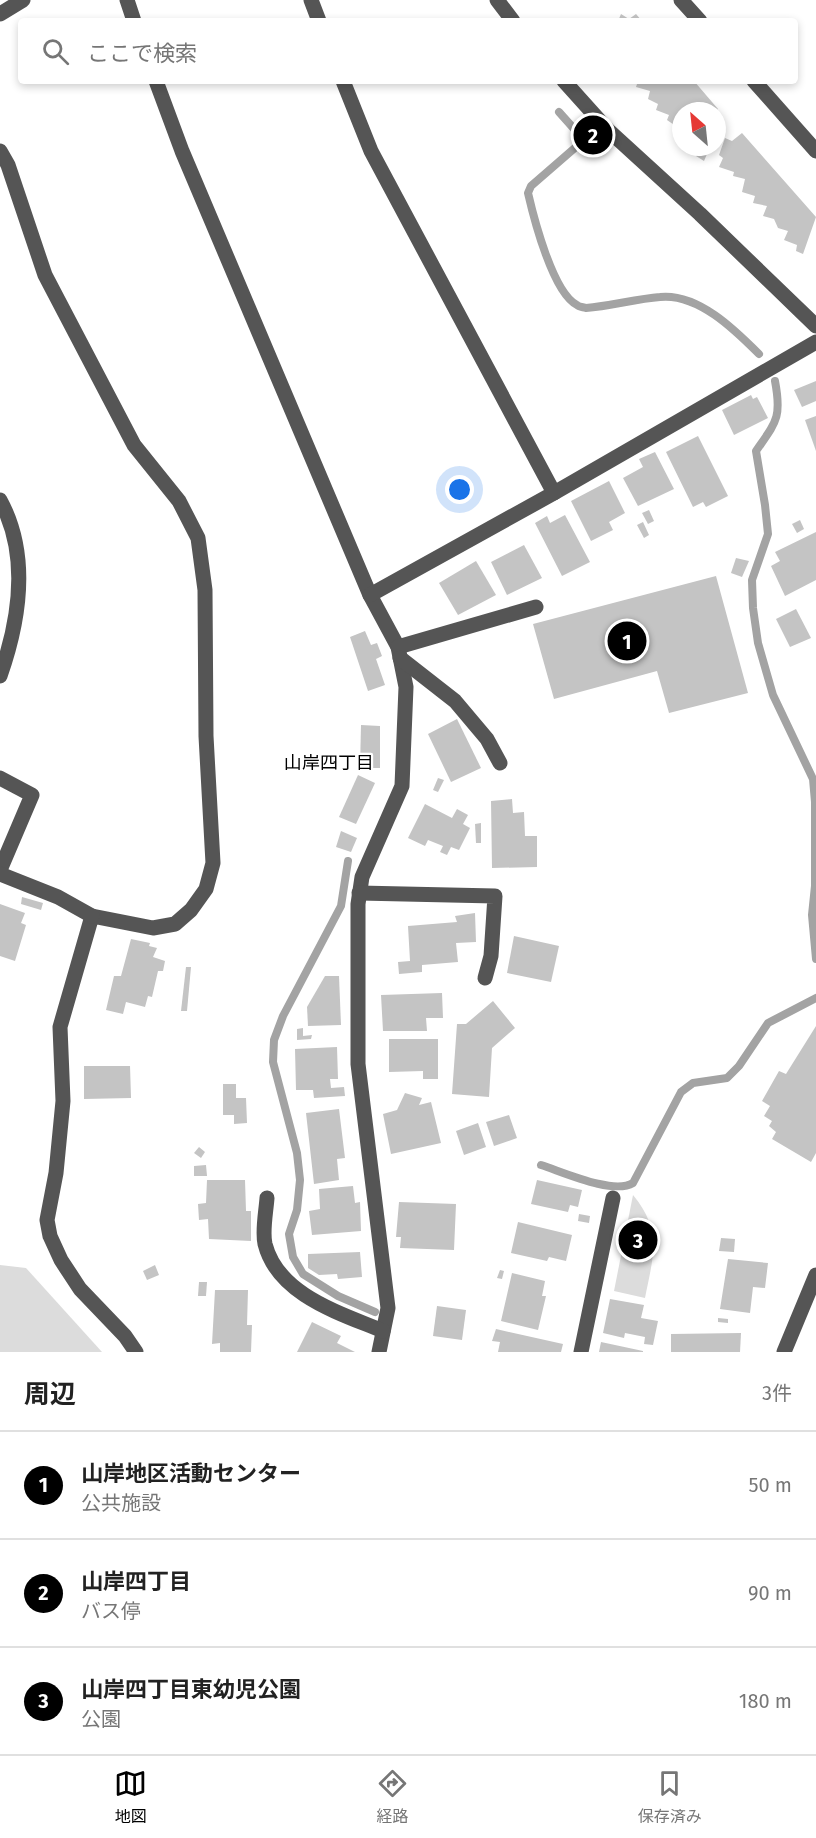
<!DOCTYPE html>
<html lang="ja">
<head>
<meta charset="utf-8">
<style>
	body { margin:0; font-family:"Fira Sans","Noto Sans JP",sans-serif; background:#f2f2f2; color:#222 }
	.compass { position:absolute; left:672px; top:102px; width:54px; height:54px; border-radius:50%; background:#fff; box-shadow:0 3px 9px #0003; rotate:333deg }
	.you { position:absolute; left:460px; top:490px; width:21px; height:21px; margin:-15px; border:4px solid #fff; border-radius:50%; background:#1a73e8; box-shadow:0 0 0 9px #1a73e833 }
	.badge { display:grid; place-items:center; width:39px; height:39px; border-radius:50%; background:#000; color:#fff; font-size:20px; font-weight:700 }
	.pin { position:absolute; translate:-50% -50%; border:3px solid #fff; box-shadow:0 2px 6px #0006 }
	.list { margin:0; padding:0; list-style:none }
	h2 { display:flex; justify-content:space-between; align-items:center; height:78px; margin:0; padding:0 24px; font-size:26px }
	h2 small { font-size:20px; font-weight:400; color:#767676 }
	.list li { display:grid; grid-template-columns:39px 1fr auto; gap:18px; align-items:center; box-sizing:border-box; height:108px; padding:0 24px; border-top:2px solid #e0e0e0 }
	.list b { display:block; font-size:22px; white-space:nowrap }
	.list p { margin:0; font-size:20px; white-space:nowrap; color:#767676 }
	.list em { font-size:20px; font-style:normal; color:#767676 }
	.icon { flex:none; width:33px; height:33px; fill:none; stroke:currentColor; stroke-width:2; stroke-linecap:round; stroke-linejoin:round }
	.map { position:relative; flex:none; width:816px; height:1352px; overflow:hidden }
	.search { position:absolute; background:#fff; box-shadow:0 3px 9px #0003; left:18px; right:18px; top:18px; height:66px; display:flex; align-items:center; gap:15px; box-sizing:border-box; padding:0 21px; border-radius:6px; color:#767676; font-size:22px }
	.sheet { height:402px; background:#fff }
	nav { display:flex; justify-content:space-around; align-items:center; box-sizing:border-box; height:84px; border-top:2px solid #e0e0e0; background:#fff; font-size:16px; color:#767676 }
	nav a { display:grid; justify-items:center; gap:3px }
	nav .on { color:#000 }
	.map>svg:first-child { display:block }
	.green { fill:#dcdcdc }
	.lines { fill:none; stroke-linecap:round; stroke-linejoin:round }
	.stream { stroke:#a3a3a3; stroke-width:8 }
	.building { fill:#c4c4c4 }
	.minor { stroke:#555; stroke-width:15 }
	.labels { text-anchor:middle; stroke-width:4.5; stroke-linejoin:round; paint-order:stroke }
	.neighbourhood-label { font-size:18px; fill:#000; stroke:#fff }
</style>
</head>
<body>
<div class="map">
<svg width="816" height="1352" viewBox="0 0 816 1352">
	<rect width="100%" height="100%" fill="#fff"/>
	<!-- green -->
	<g class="green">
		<path d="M633 1195C663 1231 653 1257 645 1298L614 1291Z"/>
		<path d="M0 1265 26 1268 102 1352H0Z"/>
	</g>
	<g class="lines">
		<!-- stream -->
		<g class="stream">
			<path d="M559 112 584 140 531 186 528 193C534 219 553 293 577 305 579 307 583 307 586 308 611 306 635 299 660 297 698 293 735 330 759 354"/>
			<path d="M775 381C782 418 776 422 756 451L765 505 768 534 752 580 753 608 758 643 773 695 813 779 815 802V886L812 915 816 959"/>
			<path d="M348 861 341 906 283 1016 274 1040 273 1062 297 1153 300 1180 297 1210 289 1234 293 1257 303 1274 338 1296 375 1312"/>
			<path d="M541 1165C563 1172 613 1195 633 1183L681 1092 693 1083 727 1078 739 1066 768 1023 816 998"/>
		</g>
	</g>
	<!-- building -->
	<g class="building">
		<path d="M621 14 629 19 636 14 642 21H618Z"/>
		<path d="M638 81H694L718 109 716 111H681V134L678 132 680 129 667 120 669 115 656 110 658 104 648 99 650 91 636 87Z"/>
		<path d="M742 133 816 217 803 254 796 251 797 245 784 240 788 231 778 228 774 219 763 216 767 206 753 203 755 196 742 192 745 179 733 176 734 172 719 167 723 158 719 155 725 138 732 141Z"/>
		<path d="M693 147H710L704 161 696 156 700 151Z"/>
		<path d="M816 381V401L802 407 794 390Z"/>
		<path d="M751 395 753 399 757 397 768 418 734 435 722 410Z"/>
		<path d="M816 416V451L805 420Z"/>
		<path d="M698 436 728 496 706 507 703 502 693 507 666 452Z"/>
		<path d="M655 452 674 489 638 506 623 478 643 467 639 459Z"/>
		<path d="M609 481 625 513 609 522 613 530 591 541 571 501Z"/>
		<path d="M649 510 654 521 648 524 642 513Z"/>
		<path d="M565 515 590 562 562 576 535 523 547 516 550 523Z"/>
		<path d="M800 520 804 529 797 533 792 524Z"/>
		<path d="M643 522 649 535 644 538 637 525Z"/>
		<path d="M816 532V580L785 596 771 566 780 561 775 552Z"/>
		<path d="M524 545 542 578 507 595 491 562Z"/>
		<path d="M736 558 749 561 742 577 731 573Z"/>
		<path d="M476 561 496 595 458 615 439 583Z"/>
		<path d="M716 576 748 693 669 713 657 671 554 699 533 624Z"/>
		<path d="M796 609 811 638 790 647 776 619Z"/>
		<path d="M365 631 371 645 377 643 382 656 376 659 385 685 368 691 350 637Z"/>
		<path d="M457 719 481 768 451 782 428 734Z"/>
		<path d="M361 725 380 726V768H360Z"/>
		<path d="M358 775 375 783 356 824 339 817Z"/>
		<path d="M438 778 444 780 438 792 433 790Z"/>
		<path d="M512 799 513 813 524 812 525 836H537V867L492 868 491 801Z"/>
		<path d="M425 804 452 818 457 809 468 815 463 824 470 828 459 850 451 847 447 855 440 852 443 846 428 840 425 846 408 838Z"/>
		<path d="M481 823V843H476L475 824Z"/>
		<path d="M341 831 357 838 351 852 336 847Z"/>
		<path d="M22 897 43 903 41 910 21 904Z"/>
		<path d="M0 904 25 913 21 923 26 925 15 961 0 956Z"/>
		<path d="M475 913 476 942 456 943 458 962 422 965V972L399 974 398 962 410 961 408 926 457 922 455 916Z"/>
		<path d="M514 936 559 946 551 982 507 973Z"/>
		<path d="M131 939 150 943 149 946 157 948 153 957 165 961 163 971H158L152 997 148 996 145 1007 126 1002 123 1014 106 1010 114 976H121Z"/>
		<path d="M186 967H191L187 1011H181Z"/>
		<path d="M325 976H339L341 1025 308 1026 307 1007Z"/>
		<path d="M442 993 443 1018H426L427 1031H383L381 995Z"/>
		<path d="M493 1001 515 1028 492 1048 489 1097 452 1094 457 1024H466Z"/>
		<path d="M816 1026V1153L811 1162 772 1139 776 1132 769 1126 772 1121 764 1116 770 1106 762 1101 779 1071 786 1074Z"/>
		<path d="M303 1028V1036L312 1035 311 1039 297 1040V1029Z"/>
		<path d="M389 1039H438V1079H423V1071L389 1072Z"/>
		<path d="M337 1047 338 1079H330L331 1088 344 1087 345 1096 314 1098 313 1090H296L295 1049Z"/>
		<path d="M84 1066H130L131 1098 84 1099Z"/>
		<path d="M223 1084H236V1098H246L247 1123 234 1124V1115H223Z"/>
		<path d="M405 1093 422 1098 419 1105 431 1102 441 1143 391 1154 383 1114 397 1110Z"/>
		<path d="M339 1109 345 1158 337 1159 339 1180 314 1184 306 1113Z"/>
		<path d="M509 1115 517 1138 494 1146 486 1122Z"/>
		<path d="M478 1123 486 1147 464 1155 456 1131Z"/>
		<path d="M199 1147 205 1152 201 1158 194 1153Z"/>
		<path d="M206 1165 207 1176H194V1166Z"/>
		<path d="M207 1180H245L246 1211H251V1241L209 1239 208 1219 199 1220 198 1204 206 1203Z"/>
		<path d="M537 1180 582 1190 578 1207 570 1205 568 1212 531 1204Z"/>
		<path d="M353 1186 355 1203 360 1202 361 1231 312 1235 309 1211 320 1209 319 1189Z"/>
		<path d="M399 1202 456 1204 454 1250 400 1248 401 1237H396Z"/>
		<path d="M579 1214 590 1216 589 1223 578 1221Z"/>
		<path d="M518 1222 572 1235 566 1261 549 1257 547 1261 511 1253Z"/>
		<path d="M721 1238 735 1239 734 1252 719 1251Z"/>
		<path d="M360 1252 362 1277 338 1279 337 1274 319 1275 308 1268V1254Z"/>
		<path d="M728 1259 768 1263 765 1288 753 1287 750 1313 720 1309Z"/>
		<path d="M155 1265 159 1275 147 1280 143 1271Z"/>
		<path d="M500 1270 504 1271 502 1279 497 1278Z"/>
		<path d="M512 1273 545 1281 542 1296H546L538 1330 501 1321Z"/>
		<path d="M199 1282H207L206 1296H198Z"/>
		<path d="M215 1290H248L247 1325H252L251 1352H220V1343L212 1344Z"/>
		<path d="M610 1299 644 1305 641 1318 658 1321 653 1345 644 1344 645 1337 625 1333 624 1338 603 1333Z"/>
		<path d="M437 1306 466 1310 462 1340 433 1336Z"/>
		<path d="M718 1318 728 1319V1323L718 1322Z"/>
		<path d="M312 1322 341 1336 337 1343 355 1352H297Z"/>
		<path d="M496 1329 563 1344 561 1352H498L500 1342 492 1341Z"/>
		<path d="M741 1333 740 1352H671V1334Z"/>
		<path d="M601 1342 643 1351V1352H599Z"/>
	</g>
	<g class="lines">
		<!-- minor -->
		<g class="minor">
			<path d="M127 0 134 21"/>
			<path d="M311 0 319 21"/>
			<path d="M497 0 513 21"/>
			<path d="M681 0 700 21"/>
			<path d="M0 14 23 0"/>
			<path d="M156 81 182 151 370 595 398 647 406 687 402 786 362 877 358 904V1064L388 1308 379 1352"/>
			<path d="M343 81 371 151 554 493"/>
			<path d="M564 81 608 130 700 214 816 326"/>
			<path d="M754 81 816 151"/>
			<path d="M0 151 8 165 45 275 134 445 179 501 198 538 205 590 206 736 213 863 206 889 191 910 175 924 153 928 92 916 60 1027 63 1101 56 1173 47 1220 50 1236 61 1260 80 1289 125 1336 136 1352"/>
			<path d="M0 500C30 555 20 619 0 676"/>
			<path d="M370 595 554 493 816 342"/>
			<path d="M398 647 536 607"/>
			<path d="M400 658 455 701 487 739 500 763"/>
			<path d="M0 778 32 795 0 870"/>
			<path d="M0 874 58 897 92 916"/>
			<path d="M359 893 495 896 491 956 485 978"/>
			<path d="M267 1198C266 1212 262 1231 265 1244 278 1295 340 1313 383 1331"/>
			<path d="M581 1352 613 1198"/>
			<path d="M784 1352 816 1275"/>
		</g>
	</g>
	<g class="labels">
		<!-- neighbourhood labels -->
		<g class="neighbourhood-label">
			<text x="329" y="769">山岸四丁目</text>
		</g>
	</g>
</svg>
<svg class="compass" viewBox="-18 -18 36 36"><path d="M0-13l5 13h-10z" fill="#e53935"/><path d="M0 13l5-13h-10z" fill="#767676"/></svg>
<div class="you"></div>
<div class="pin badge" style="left:627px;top:641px">1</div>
<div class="pin badge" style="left:593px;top:135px">2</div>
<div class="pin badge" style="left:638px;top:1240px">3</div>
<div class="search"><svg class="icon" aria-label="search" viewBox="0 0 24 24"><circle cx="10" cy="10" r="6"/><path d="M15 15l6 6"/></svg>ここで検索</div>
</div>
<section class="sheet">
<h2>周辺<small>3件</small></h2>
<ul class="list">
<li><span class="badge">1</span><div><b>山岸地区活動センター</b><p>公共施設</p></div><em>50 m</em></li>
<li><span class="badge">2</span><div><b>山岸四丁目</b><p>バス停</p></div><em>90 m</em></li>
<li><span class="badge">3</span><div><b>山岸四丁目東幼児公園</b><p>公園</p></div><em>180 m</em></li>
</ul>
</section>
<nav>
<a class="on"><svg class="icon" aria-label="map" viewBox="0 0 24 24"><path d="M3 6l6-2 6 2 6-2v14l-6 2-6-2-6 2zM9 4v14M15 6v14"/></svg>地図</a>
<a><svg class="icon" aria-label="directions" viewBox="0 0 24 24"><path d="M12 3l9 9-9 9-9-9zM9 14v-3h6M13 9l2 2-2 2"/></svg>経路</a>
<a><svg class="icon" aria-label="saved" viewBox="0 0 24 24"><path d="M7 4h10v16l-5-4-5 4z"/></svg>保存済み</a>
</nav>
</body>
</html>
